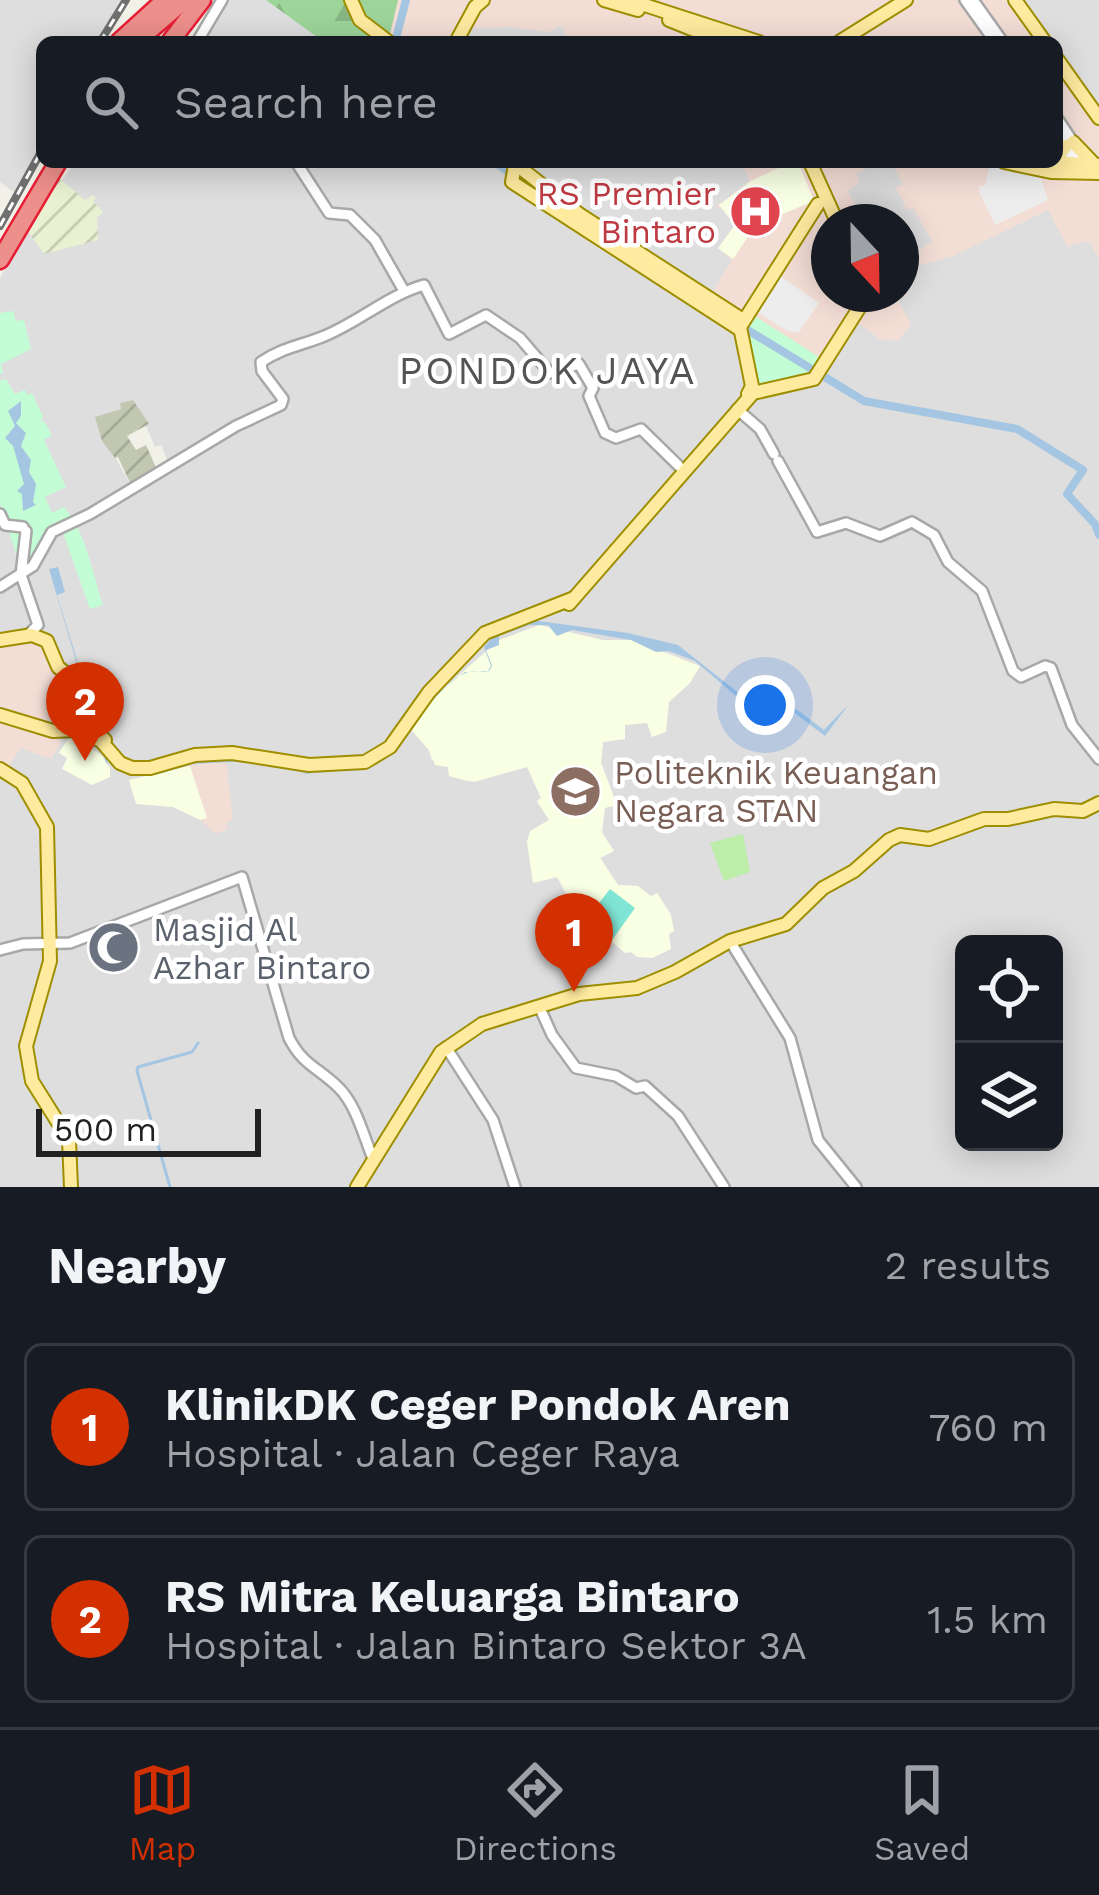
<!DOCTYPE html>
<html lang="en">
<head>
<meta charset="utf-8">
<style>
	body { margin:0; font-family:"Work Sans",sans-serif; background:#20242c; color:#f1f3f6 }
	.controls { position:absolute; right:36px; bottom:36px; display:grid; overflow:hidden; border-radius:18px; box-shadow:0 6px 30px #0003 }
	.controls button { width:108px; height:108px; display:grid; place-items:center; padding:0; border:0; border-bottom:3px solid #363941; background:#171b24; color:#f1f3f6; font:60px sans-serif }
	.compass { position:absolute; left:811px; top:204px; width:108px; height:108px; border-radius:50%; background:#171b24; box-shadow:0 6px 30px #0003; rotate:158deg }
	.scale { position:absolute; left:36px; bottom:30px; width:225px; box-sizing:border-box; padding-left:12px; border:6px solid #212121; border-top:0; font-size:33px; line-height:42px; white-space:nowrap; color:#212121; -webkit-text-stroke:9px #fff; paint-order:stroke }
	.you { position:absolute; left:765px; top:705px; width:42px; height:42px; margin:-30px; border:9px solid #fff; border-radius:50%; background:#1a73e8; box-shadow:0 0 0 18px #1a73e833 }
	.badge { display:grid; place-items:center; width:78px; height:78px; border-radius:50%; background:#d23000; color:#fff; font-size:39px; font-weight:700 }
	.pin { position:absolute; translate:-50% -99px; filter:drop-shadow(0 3px 6px #0008) }
	.pin::after { content:''; position:absolute; top:63px; width:42px; height:36px; background:inherit; clip-path:polygon(0 0,100% 0,50% 100%) }
	.list { margin:0; padding:0; list-style:none }
	h2 { display:flex; justify-content:space-between; align-items:center; height:156px; margin:0; padding:0 48px; font-size:51px }
	h2 small { font-size:39px; font-weight:400; color:#9ea1a6 }
	.list li { display:grid; grid-template-columns:78px 1fr auto; gap:36px; align-items:center; box-sizing:border-box; height:168px; margin:0 24px 24px; padding:0 24px; border:3px solid #363941; border-radius:18px }
	.list b { display:block; font-size:45px; white-space:nowrap }
	.list p { margin:0; font-size:39px; white-space:nowrap; color:#9ea1a6 }
	.list em { font-size:39px; font-style:normal; color:#9ea1a6 }
	.icon { flex:none; width:66px; height:66px; fill:none; stroke:currentColor; stroke-width:2; stroke-linecap:round; stroke-linejoin:round }
	.map { position:relative; flex:none; width:1099px; height:1187px; overflow:hidden }
	.search { position:absolute; background:#171b24; box-shadow:0 6px 30px #0003; left:36px; right:36px; top:36px; height:132px; display:flex; align-items:center; gap:30px; box-sizing:border-box; padding:0 42px; border-radius:18px; color:#9ea1a6; font-size:45px }
	.sheet { height:540px; background:#171b24 }
	nav { display:flex; justify-content:space-around; align-items:center; box-sizing:border-box; height:168px; border-top:3px solid #363941; background:#171b24; font-size:33px; color:#9ea1a6 }
	nav a { display:grid; justify-items:center; gap:6px }
	nav .on { color:#d23000 }
	.map>svg:first-child { display:block }
	.residential { fill:#dfdede; fill-rule:evenodd }
	.commercial { fill:#f3ded6 }
	.education { fill:#f9ffe3 }
	.construction { fill:url(#construction-furrows) }
	.farmland { fill:url(#farmland-furrows) }
	.grass { fill:#bceeaa }
	.forest { fill:url(#forest-firs) }
	.park { fill:#c3fdd5 }
	.pitch { fill:#80e5d5 }
	.parking { fill:#ededed }
	.water { fill:#a5c6e2 }
	.lines { fill:none; stroke-linecap:round; stroke-linejoin:round }
	.stream { stroke:#a5c6e2; stroke-width:3 }
	.river { stroke:#a5c6e2; stroke-width:8 }
	.minor-casing { stroke:#a8a8a8; stroke-width:14 }
	.major-casing { stroke:#9e8e00; stroke-width:16 }
	.highway-casing { stroke:#e71d34; stroke-width:21 }
	.minor { stroke:#fff; stroke-width:9 }
	.major { stroke:#ffeb9f; stroke-width:12 }
	.highway { stroke:#ed8f8a; stroke-width:16 }
	.rail-casing { stroke:#6f6f6f; stroke-width:8 }
	.rail { stroke:#fff; stroke-width:3; stroke-dasharray:9; stroke-linecap:butt }
	.labels { text-anchor:middle; stroke-width:9; stroke-linejoin:round; paint-order:stroke }
	.health-label { font-size:33px; fill:#be3a42; stroke:#fff; text-anchor:end }
	.education-label { font-size:33px; fill:#785e54; stroke:#fff; text-anchor:start }
	.worship-label { font-size:33px; fill:#5b616d; stroke:#fff; text-anchor:start }
	.quarter-label { font-size:39px; letter-spacing:3px; fill:#545454; stroke:#fff }
</style>
</head>
<body>
<div class="map">
<svg width="1099" height="1187" viewBox="0 0 1099 1187">
	<defs>
		<pattern id="construction-furrows" width="10" height="10" patternUnits="userSpaceOnUse" patternTransform="scale(3)"><rect width="10" height="10" fill="#c2c7b1"/><path d="M-1 1l2-2M0 10L10 0M9 11l2-2" fill="none" stroke="#a6ab98"/></pattern>
		<pattern id="farmland-furrows" width="10" height="10" patternUnits="userSpaceOnUse" patternTransform="scale(3)"><rect width="10" height="10" fill="#e8f1d1"/><path d="M-1 1l2-2M0 10L10 0M9 11l2-2" fill="none" stroke="#c7ceb3"/></pattern>
		<pattern id="forest-firs" width="22" height="20" patternUnits="userSpaceOnUse" patternTransform="scale(3)"><rect width="22" height="20" fill="#9dd499"/><path d="M5 1l3.5 6h-7zM16 11l3.5 6h-7z" fill="#87b684"/></pattern>
	</defs>
	<rect width="100%" height="100%" fill="#f2f1e7"/>
	<!-- residential -->
	<g class="residential">
		<path d="M0 0H122L98 42H42V142L14 192 0 182Z"/>
		<path d="M221 0H1099V1187H0V278L39 208 76 162H1057V42H195ZM829 222H901V294H829ZM135 406 148 424 146 426 155 447 161 445 169 465 132 487 108 445 121 409ZM499 640H632L680 658 669 702 648 722 624 725 625 739 603 741 601 763 614 797 605 808 600 857 618 885 638 886 651 897 657 893 671 915 666 950 625 953 566 895 557 877 546 880 550 820 537 802 541 798 527 766 466 781 449 776 448 767 431 759 429 750 413 732ZM964 944H1054V1142H964Z"/>
	</g>
	<!-- commercial -->
	<g class="commercial">
		<path d="M398 0H1017L1047 42H569L562 25 549 32 511 27 471 28 463 42H388Z"/>
		<path d="M1057 56 1099 115V259L1089 241 1067 246 1048 210 953 256 920 265 919 251 932 241 913 208 907 210 896 188 903 184 891 162H1057Z"/>
		<path d="M741 162H849L850 165 860 162 865 170 856 174 860 182 848 191 857 208 863 207 872 222H829V294H901V272L912 274 906 295 898 300 911 324 898 341 880 339 851 318 813 377 707 301 732 260 718 248 735 225 730 215 717 206 750 181Z"/>
		<path d="M40 640 56 674 72 683 86 725 58 727 0 708V645Z"/>
		<path d="M0 722 62 741 51 759 20 748 7 770 0 766Z"/>
		<path d="M226 760 233 820 226 823 228 829 216 834 200 820 207 818 190 766Z"/>
	</g>
	<!-- education -->
	<g class="education">
		<path d="M791 162H798L814 201 756 225 733 259 718 248 735 225 719 205 751 181Z"/>
		<path d="M539 625 603 640H632L700 666 690 683 669 702 666 732 652 737 647 723 625 725V739L603 742 601 763 614 797 613 806 605 808 601 831 614 851 600 858 618 885 638 886 651 896 657 893 671 915 674 931 669 934 671 949 652 958 637 957 630 951 625 953 605 936 597 940 557 877 533 883 527 842 530 831 549 820 537 801 541 798 527 767 474 782 449 776 448 767 435 765 429 750 410 728 441 691 499 640Z"/>
		<path d="M71 734 102 756 110 768V777L92 785 62 769 67 758 59 753Z"/>
		<path d="M190 766 207 818 200 820 173 807 136 804 129 780Z"/>
	</g>
	<!-- construction -->
	<path class="construction" d="M133 400 149 424 127 436 136 450 146 445 158 472 132 487 118 457 115 458 102 441 95 417 121 409 120 403Z"/>
	<!-- farmland -->
	<path class="farmland" d="M60 179 85 200 93 195 96 198 93 201 103 212 97 218 98 240 44 254 27 230Z"/>
	<!-- grass -->
	<path class="grass" d="M743 834 750 872 724 881 710 843Z"/>
	<!-- forest -->
	<path class="forest" d="M266 0H398L388 42H324Z"/>
	<!-- park -->
	<g class="park">
		<path d="M13 311 16 321 24 320 31 349 1 364 3 373 0 374V313Z"/>
		<path d="M750 313C776 330 798 343 823 360L813 377 758 387 742 326Z"/>
		<path d="M6 379 15 394 25 390 27 395 32 393 43 417 40 423 44 421 52 435 44 440 66 487 45 497 52 513 64 507C87 534 93 576 103 605L90 609 61 527C33 538 42 557 22 573L0 503V381Z"/>
	</g>
	<!-- pitch -->
	<path class="pitch" d="M610 889 635 908 612 940 586 920Z"/>
	<!-- parking -->
	<g class="parking">
		<path d="M990 164 1040 176 1048 200 995 225 979 192 980 186H985Z"/>
		<path d="M777 274 819 303 799 332 787 331 754 310Z"/>
	</g>
	<!-- water -->
	<g class="water">
		<path d="M21 401V416L16 423 26 433 21 446 31 460 29 472 36 484 33 502 36 505 23 511 22 494 17 491 24 484 13 446 5 438 15 426 8 411Z"/>
		<path d="M58 567 65 592 57 595 70 637 108 764C120 768 140 776 153 775 175 772 193 757 216 760 233 762 237 760 252 761 271 761 288 772 307 773 326 775 342 765 360 771 380 759 403 745 414 724L430 699 465 672 488 671 491 666 484 647 496 634 531 620 628 633 678 645 745 698 784 700 824 730 849 704 825 736 784 705 743 702 695 661 669 651 656 652 631 640 572 630 557 636 548 625H529L499 636V645L486 650 492 666 489 671C482 673 475 670 468 672 450 678 425 708 414 724 403 745 380 760 360 771L350 768 307 774 251 761 191 764 143 776 106 763 49 569Z"/>
	</g>
	<g class="lines">
		<!-- stream -->
		<path class="stream" d="M170 1187 137 1071 138 1067 192 1052 198 1043"/>
		<!-- river -->
		<g class="river">
			<path d="M395 42 406 0"/>
			<path d="M494 162 559 205"/>
			<path d="M741 326 864 401 1017 429 1083 470 1067 494 1095 524 1099 535"/>
		</g>
		<defs>
			<g id="minor">
				<path d="M965 0 995 42"/>
				<path d="M973 0 1003 42"/>
				<path d="M197 42 222 0"/>
				<path d="M1057 118 1073 142 1076 164"/>
				<path d="M1057 129 1066 144 1067 163"/>
				<path d="M296 162 329 213 350 215 375 240 404 291"/>
				<path d="M737 409 760 429 774 454"/>
				<path d="M778 461 817 532 846 523 880 536 912 522 934 535 948 562 982 591 1013 671 1021 677 1045 666 1051 668 1072 725 1099 759"/>
				<path d="M0 514 5 525 23 527"/>
				<path d="M26 531 21 575 38 625 28 635"/>
				<path d="M0 587 33 566 52 532 90 514 236 426 281 405 283 399 262 371 261 362C284 347 299 346 322 337 358 323 386 296 424 285L449 334 486 315 520 338 550 373 579 364 593 388 589 396 605 433 616 438 641 429 684 471"/>
				<path d="M730 941 790 1038 818 1140 856 1187"/>
				<path d="M0 950 23 944 70 943 242 877 289 1038C303 1065 317 1067 338 1087 356 1104 364 1137 373 1159"/>
				<path d="M539 1006 552 1035 576 1068 616 1076 636 1088 645 1086 678 1116 724 1187"/>
				<path d="M446 1047 493 1120 515 1187"/>
			</g>
			<g id="major">
				<path d="M351 0 360 20 389 42"/>
				<path d="M604 0 638 10"/>
				<path d="M629 0 759 42"/>
				<path d="M1015 0 1045 42"/>
				<path d="M669 20 724 42"/>
				<path d="M456 42 475 7 483 0"/>
				<path d="M839 42 906 0"/>
				<path d="M1057 59 1099 118"/>
				<path d="M1073 142 1095 165"/>
				<path d="M1057 158 1066 146"/>
				<path d="M513 162 579 214 743 320"/>
				<path d="M810 162 837 222"/>
				<path d="M1004 162 1051 172 1099 173"/>
				<path d="M1057 162 1099 165"/>
				<path d="M515 165 512 182 739 329"/>
				<path d="M748 394 752 386 740 327 818 204"/>
				<path d="M569 604 753 393 814 379 868 294"/>
				<path d="M0 640 32 635 47 641 58 667 76 682 95 730 105 740"/>
				<path d="M0 715 53 731 77 730 101 741 120 763 132 768H150L195 755 232 753 309 765 365 762 390 747 429 692 485 633 574 598"/>
				<path d="M0 769 22 783 47 827 50 961 26 1046 32 1081 69 1140 71 1187"/>
				<path d="M357 1187 441 1052 482 1024 579 994 637 988 675 972 730 941 786 924 823 888 854 871 889 840 900 835 929 839 984 819H1008L1054 809 1083 811 1099 803"/>
			</g>
			<g id="highway">
				<path d="M119 42 165 0"/>
				<path d="M136 42 185 0"/>
				<path d="M170 42 202 0"/>
				<path d="M0 260 58 162"/>
			</g>
		</defs>
		<!-- minor casing -->
		<use href="#minor" class="minor-casing"/>
		<!-- major casing -->
		<use href="#major" class="major-casing"/>
		<!-- highway casing -->
		<use href="#highway" class="highway-casing"/>
		<!-- minor -->
		<use href="#minor" class="minor"/>
		<!-- major -->
		<use href="#major" class="major"/>
		<!-- highway -->
		<use href="#highway" class="highway"/>
		<defs>
			<g id="rail">
				<path d="M100 42 126 0"/>
				<path d="M0 226 42 150"/>
			</g>
		</defs>
		<!-- rail casing -->
		<use href="#rail" class="rail-casing"/>
		<!-- rail -->
		<use href="#rail" class="rail"/>
	</g>
	<!-- icons -->
	<defs>
		<symbol id="hospital-disc" viewBox="-11 -11 22 22"><circle r="9.5" fill="#e0444e" stroke="#fff"/><path d="M-5-5h3v3.5h4V-5h3V5h-3V1.5h-4V5h-3Z" fill="#fff"/></symbol>
		<symbol id="university-disc" viewBox="-11 -11 22 22"><circle r="9.5" fill="#8d6e63" stroke="#fff"/><path d="M0-5L7-2L0 1L-7-2ZM-4 1L0 2.5L4 1V4Q0 6-4 4Z" fill="#fff"/></symbol>
		<symbol id="mosque-disc" viewBox="-11 -11 22 22"><circle r="9.5" fill="#6b7280" stroke="#fff"/><path d="M3.5-4.9A6 6 0 1 0 3.5 4.9A5 5 0 1 1 3.5-4.9Z" fill="#fff"/></symbol>
	</defs>
	<g fill-rule="evenodd">
		<use href="#hospital-disc" x="726" y="182" width="59" height="59"/>
		<use href="#university-disc" x="546" y="762" width="59" height="59"/>
		<use href="#mosque-disc" x="84" y="918" width="59" height="59"/>
	</g>
	<g class="labels">
		<!-- health labels -->
		<g class="health-label">
			<text x="716" y="205">RS Premier<tspan x="716" dy="38">Bintaro</tspan></text>
		</g>
		<!-- education labels -->
		<g class="education-label">
			<text x="614" y="784">Politeknik Keuangan<tspan x="614" dy="38">Negara STAN</tspan></text>
		</g>
		<!-- worship labels -->
		<g class="worship-label">
			<text x="153" y="941">Masjid Al<tspan x="153" dy="38">Azhar Bintaro</tspan></text>
		</g>
		<!-- quarter labels -->
		<g class="quarter-label">
			<text x="548" y="384">PONDOK JAYA</text>
		</g>
	</g>
</svg>
<div class="controls">
<button><svg class="icon" aria-label="locate" viewBox="0 0 24 24"><circle cx="12" cy="12" r="6"/><path d="M12 2v4M12 18v4M2 12h4M18 12h4"/></svg></button>
<button><svg class="icon" aria-label="layers" viewBox="0 0 24 24"><path d="M12 4l9 5-9 5-9-5zM3 14l9 5 9-5"/></svg></button>
</div>
<svg class="compass" viewBox="-18 -18 36 36"><path d="M0-13l5 13h-10z" fill="#e53935"/><path d="M0 13l5-13h-10z" fill="#9ea1a6"/></svg>
<div class="scale">500 m</div>
<div class="you"></div>
<div class="pin badge" style="left:574px;top:992px">1</div>
<div class="pin badge" style="left:85px;top:761px">2</div>
<div class="search"><svg class="icon" aria-label="search" viewBox="0 0 24 24"><circle cx="10" cy="10" r="6"/><path d="M15 15l6 6"/></svg>Search here</div>
</div>
<section class="sheet">
<h2>Nearby<small>2 results</small></h2>
<ul class="list">
<li><span class="badge">1</span><div><b>KlinikDK Ceger Pondok Aren</b><p>Hospital · Jalan Ceger Raya</p></div><em>760 m</em></li>
<li><span class="badge">2</span><div><b>RS Mitra Keluarga Bintaro</b><p>Hospital · Jalan Bintaro Sektor 3A</p></div><em>1.5 km</em></li>
</ul>
</section>
<nav>
<a class="on"><svg class="icon" aria-label="map" viewBox="0 0 24 24"><path d="M3 6l6-2 6 2 6-2v14l-6 2-6-2-6 2zM9 4v14M15 6v14"/></svg>Map</a>
<a><svg class="icon" aria-label="directions" viewBox="0 0 24 24"><path d="M12 3l9 9-9 9-9-9zM9 14v-3h6M13 9l2 2-2 2"/></svg>Directions</a>
<a><svg class="icon" aria-label="saved" viewBox="0 0 24 24"><path d="M7 4h10v16l-5-4-5 4z"/></svg>Saved</a>
</nav>
</body>
</html>
